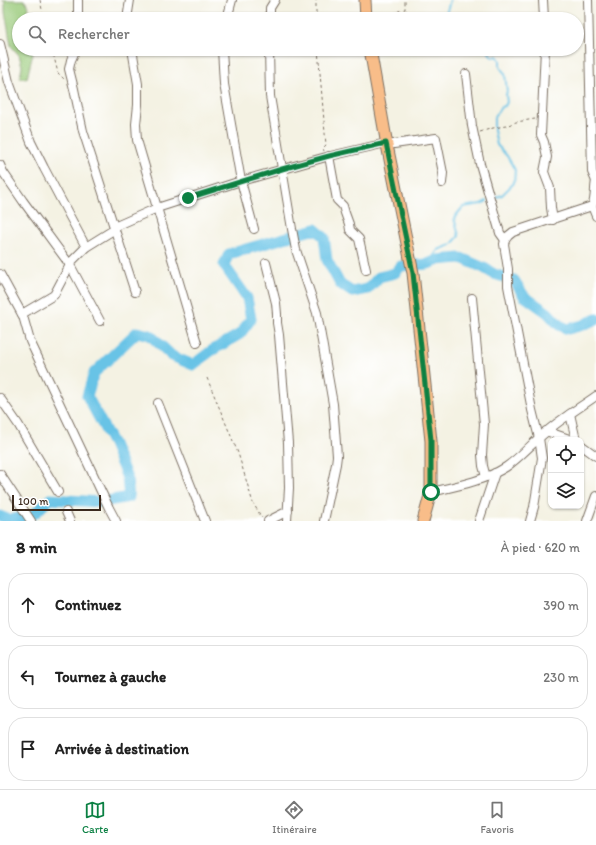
<!DOCTYPE html>
<html lang="fr">
<head>
<meta charset="utf-8">
<style>
	body { margin:0; font-family:Itim,sans-serif; background:#f6f6f6; color:#222 }
	.controls { position:absolute; right:12px; bottom:12px; display:grid; overflow:hidden; border-radius:8px; box-shadow:0 1px 3px #0004 }
	.controls button { width:36px; height:36px; display:grid; place-items:center; padding:0; border:0; border-bottom:1px solid #e0e0e0; background:#fff; color:#222; font:20px sans-serif }
	.scale { position:absolute; left:12px; bottom:10px; width:89px; box-sizing:border-box; padding-left:4px; border:2px solid #3b2a1e; border-top:0; font-size:11px; line-height:14px; white-space:nowrap; color:#3b2a1e; -webkit-text-stroke:3px #fff; paint-order:stroke }
	.stop { position:absolute; width:12px; height:12px; margin:-9px; border:3px solid #0b8043; border-radius:50%; background:#fff }
	.stop.end { background:#0b8043; border-color:#fff; box-shadow:0 1px 4px #0008 }
	.list { margin:0; padding:0; list-style:none }
	h2 { display:flex; justify-content:space-between; align-items:center; height:52px; margin:0; padding:0 16px; font-size:17px }
	h2 small { font-size:13px; font-weight:400; color:#767676 }
	.list li { display:grid; grid-template-columns:26px 1fr auto; gap:12px; align-items:center; box-sizing:border-box; height:64px; margin:0 8px 8px; padding:0 8px; border:1px solid #e0e0e0; border-radius:16px }
	.list b { display:block; font-size:15px; white-space:nowrap }
	.list em { font-size:13px; font-style:normal; color:#767676 }
	.icon { flex:none; width:22px; height:22px; fill:none; stroke:currentColor; stroke-width:2; stroke-linecap:round; stroke-linejoin:round }
	.map { position:relative; flex:none; width:596px; height:521px; overflow:hidden }
	.search { position:absolute; background:#fff; box-shadow:0 1px 3px #0004; left:12px; right:12px; top:12px; height:44px; display:flex; align-items:center; gap:10px; box-sizing:border-box; padding:0 14px; border-radius:22px; color:#767676; font-size:15px }
	.sheet { height:268px; background:#fff }
	nav { display:flex; justify-content:space-around; align-items:center; box-sizing:border-box; height:56px; border-top:1px solid #e0e0e0; background:#fff; font-size:11px; color:#767676 }
	nav a { display:grid; justify-items:center; gap:2px }
	nav .on { color:#0b8043 }
	.map>svg:first-child { display:block }
	.green { fill:#9aca7a; stroke:#6a7a4c }
	.lines { fill:none; stroke-linecap:round; stroke-linejoin:round }
	.stream { stroke:#68c3e6; stroke-width:2 }
	.river { stroke:#68c3e6; stroke-width:11 }
	.minor-casing { stroke:#7c7063; stroke-width:10 }
	.major-casing { stroke:#7c7063; stroke-width:13 }
	.path { stroke:#7c7063; stroke-width:1; stroke-dasharray:3 3; stroke-linecap:butt }
	.minor { stroke:#fff; stroke-width:8 }
	.major { stroke:#f8bd89; stroke-width:11 }
	.route { stroke:#0b8043; stroke-width:5 }
</style>
</head>
<body>
<div class="map">
<svg width="596" height="521" viewBox="0 0 596 521">
	<rect width="100%" height="100%" fill="#fff"/>
	<filter id="ink" filterUnits="userSpaceOnUse"><feTurbulence type="fractalNoise" baseFrequency=".025" numOctaves="2"/><feDisplacementMap in="SourceGraphic" scale="8" xChannelSelector="R" yChannelSelector="G"/><feConvolveMatrix kernelMatrix="1 2 1 2 8 2 1 2 1" color-interpolation-filters="sRGB"/></filter>
	<filter id="wash" filterUnits="userSpaceOnUse"><feTurbulence type="fractalNoise" baseFrequency=".012" numOctaves="4" result="noise"/><feDisplacementMap in="SourceGraphic" scale="16" xChannelSelector="R" yChannelSelector="G"/><feGaussianBlur stdDeviation="0.9" result="paint"/><feColorMatrix in="noise" values="0 0 0 0 0 0 0 0 0 0 0 0 0 0 0 0 0 1.4 0 .05"/><feComposite in="paint" operator="in"/></filter>
	<g filter="url(#wash)">
		<rect width="100%" height="100%" fill="#f4f2e3"/>
		<!-- green -->
		<path class="green" d="M2 0H24L29 7 27 13 29 19H19V49H34L27 78H20L22 66 19 55 11 46 5 12V2Z"/>
		<g class="lines">
			<!-- stream -->
			<g class="stream">
				<path d="M445 19 450 0"/>
				<path d="M487 49 492 57 497 56 500 60V67L505 74 507 91 506 95 507 102 505 106 501 107 497 113 494 119V130L497 145 507 156 515 170 514 183 502 195 492 199"/>
				<path d="M428 264 438 250 451 245 459 236 454 218 463 207 481 204 487 201"/>
			</g>
			<!-- river -->
			<path class="river" d="M0 516 10 520 34 514 50 499 102 502 129 497 127 478 113 444 87 396 94 373 137 332 150 335 172 356 193 365 211 351 240 334 251 319 247 298 224 265 229 254 315 229 324 237 327 260 340 284 352 292 368 289 379 277 395 273 401 266 428 264 437 260 461 258 484 268 494 274 514 280 524 296 548 313 559 325 568 329 583 325 596 319"/>
		</g>
	</g>
	<g filter="url(#ink)">
		<g class="lines">
			<defs>
				<g id="minor">
					<path d="M543 0 544 19"/>
					<path d="M588 0 592 172 596 181"/>
					<path d="M78 19V0"/>
					<path d="M127 19 130 0"/>
					<path d="M227 19 232 0"/>
					<path d="M270 19V8L275 0"/>
					<path d="M0 44 9 82 31 142 44 168 86 247"/>
					<path d="M76 49 71 60 69 69 74 89 83 131 135 292"/>
					<path d="M132 49 138 84V105L136 124 137 140 197 343"/>
					<path d="M222 49 224 84 241 181 254 229"/>
					<path d="M269 49 270 96 292 229 296 250 317 313 333 404 337 456 336 464 324 521"/>
					<path d="M545 49 541 135 544 142 547 157 544 172 550 188 551 208 553 220"/>
					<path d="M466 74 472 126 480 164 500 233 505 240"/>
					<path d="M387 145 436 138 443 173 442 183"/>
					<path d="M329 156 337 200 343 206 345 213 349 224 350 230 359 239 366 270"/>
					<path d="M0 165 3 172 23 201 70 265 100 321"/>
					<path d="M592 206 596 216"/>
					<path d="M114 227 157 208 241 181 326 157 386 143"/>
					<path d="M266 263 276 303 277 314V323L279 335 288 443 289 488 287 521"/>
					<path d="M0 274 23 316 30 341 109 508 116 521"/>
					<path d="M472 298 484 424 482 455 483 466 486 477"/>
					<path d="M22 314 54 295 72 261 86 247 115 229"/>
					<path d="M0 398 18 424 58 492"/>
					<path d="M158 403 205 521"/>
					<path d="M570 414 576 440"/>
					<path d="M546 431 572 440"/>
					<path d="M581 445 596 456"/>
					<path d="M0 474 31 521"/>
					<path d="M431 492C457 486 484 481 506 467 521 457 532 443 546 432 561 419 579 408 596 396"/>
					<path d="M66 512 70 521"/>
					<path d="M268 521 288 511"/>
					<path d="M479 521 495 473"/>
					<path d="M530 521 534 507 542 458 539 438 532 410 508 286V269L504 244 505 240 508 236 513 232 592 206C596 199 594 189 596 181"/>
					<path d="M587 521 596 496"/>
				</g>
				<g id="major">
					<path d="M365 0 366 19"/>
					<path d="M370 49 387 145 413 273 431 441V492L423 521"/>
				</g>
			</defs>
			<!-- minor casing -->
			<use href="#minor" class="minor-casing"/>
			<!-- major casing -->
			<use href="#major" class="major-casing"/>
			<!-- path -->
			<g class="path">
				<path d="M40 0 44 19"/>
				<path d="M406 10 409 19"/>
				<path d="M396 12 409 17"/>
				<path d="M375 18C386 16 395 12 405 9V0"/>
				<path d="M316 19V0"/>
				<path d="M52 49 58 73 64 79"/>
				<path d="M318 49 326 145 323 148 324 151"/>
				<path d="M480 132 493 128 506 126 516 122 535 119"/>
				<path d="M207 378 238 453 253 503 262 518"/>
			</g>
			<!-- minor -->
			<use href="#minor" class="minor"/>
			<!-- major -->
			<use href="#major" class="major"/>
		</g>
	</g>
	<g class="lines" filter="url(#ink)">
		<!-- route -->
		<path class="route" d="M188 198 282 169 329 156 386 143 413 273 431 440V492"/>
	</g>
</svg>
<div class="controls">
<button><svg class="icon" aria-label="locate" viewBox="0 0 24 24"><circle cx="12" cy="12" r="6"/><path d="M12 2v4M12 18v4M2 12h4M18 12h4"/></svg></button>
<button><svg class="icon" aria-label="layers" viewBox="0 0 24 24"><path d="M12 4l9 5-9 5-9-5zM3 14l9 5 9-5"/></svg></button>
</div>
<div class="scale">100 m</div>
<div class="stop" style="left:431px;top:492px"></div>
<div class="stop end" style="left:188px;top:198px"></div>
<div class="search"><svg class="icon" aria-label="search" viewBox="0 0 24 24"><circle cx="10" cy="10" r="6"/><path d="M15 15l6 6"/></svg>Rechercher</div>
</div>
<section class="sheet">
<h2>8 min<small>À pied · 620 m</small></h2>
<ul class="list">
<li><svg class="icon" aria-label="ahead" viewBox="0 0 24 24"><path d="M12 20V5M6 11l6-6 6 6"/></svg><div><b>Continuez</b></div><em>390 m</em></li>
<li><svg class="icon" aria-label="left" viewBox="0 0 24 24"><path d="M17 20v-9H6M10 6l-5 5 5 5"/></svg><div><b>Tournez à gauche</b></div><em>230 m</em></li>
<li><svg class="icon" aria-label="arrive" viewBox="0 0 24 24"><path d="M6 21V4h12l-3 4 3 4H6"/></svg><div><b>Arrivée à destination</b></div></li>
</ul>
</section>
<nav>
<a class="on"><svg class="icon" aria-label="map" viewBox="0 0 24 24"><path d="M3 6l6-2 6 2 6-2v14l-6 2-6-2-6 2zM9 4v14M15 6v14"/></svg>Carte</a>
<a><svg class="icon" aria-label="directions" viewBox="0 0 24 24"><path d="M12 3l9 9-9 9-9-9zM9 14v-3h6M13 9l2 2-2 2"/></svg>Itinéraire</a>
<a><svg class="icon" aria-label="saved" viewBox="0 0 24 24"><path d="M7 4h10v16l-5-4-5 4z"/></svg>Favoris</a>
</nav>
</body>
</html>
